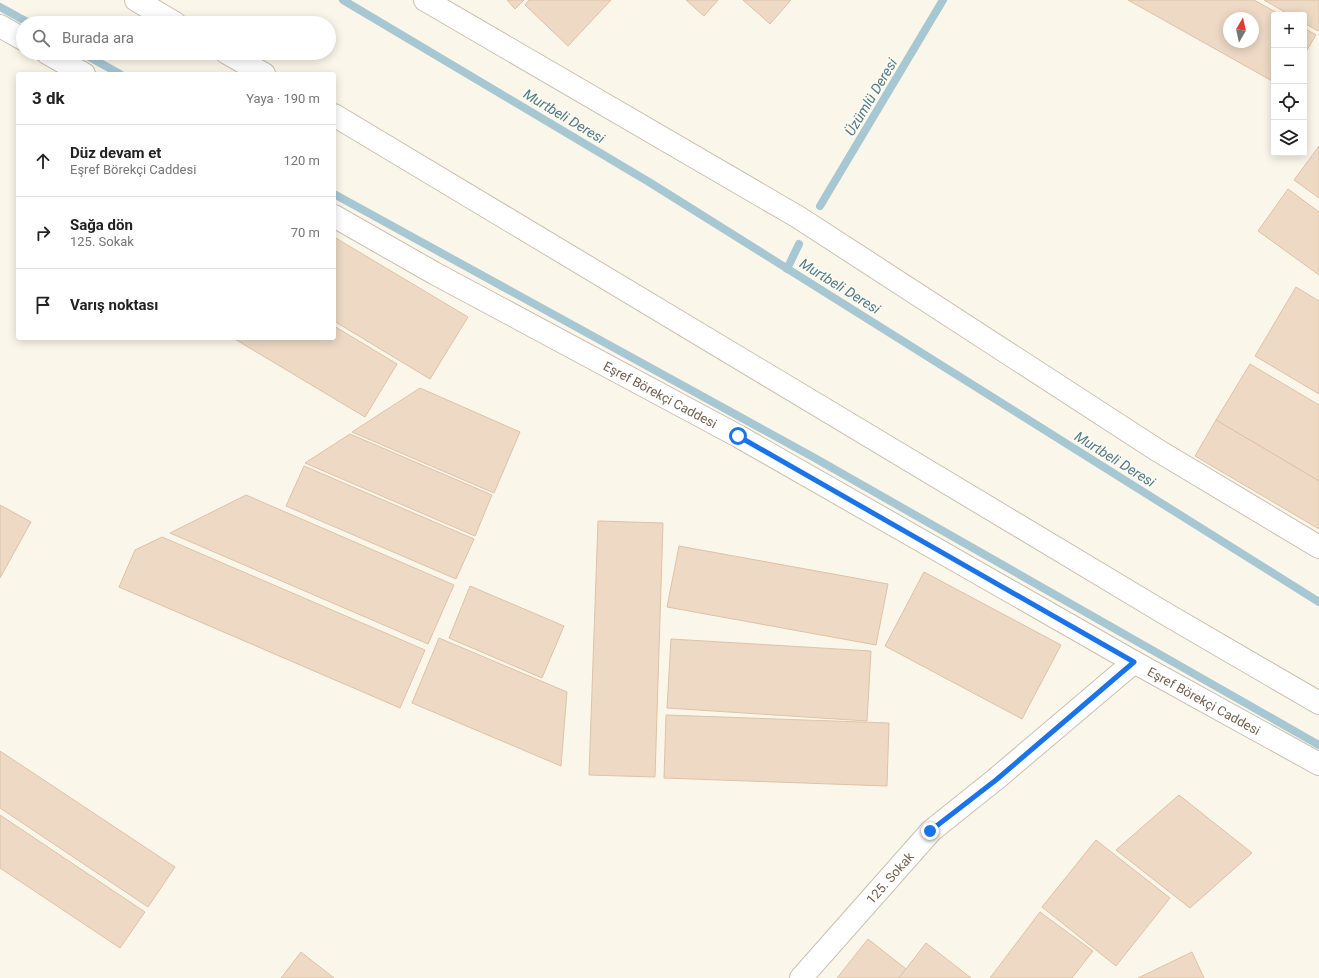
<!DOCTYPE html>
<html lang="tr">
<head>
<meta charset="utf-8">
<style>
	body { margin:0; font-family:Roboto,sans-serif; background:#f6f6f6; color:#222 }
	.controls { position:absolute; right:12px; top:12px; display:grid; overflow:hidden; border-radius:4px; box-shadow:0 2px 10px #0003 }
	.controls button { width:36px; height:36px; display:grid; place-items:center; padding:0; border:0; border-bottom:1px solid #e0e0e0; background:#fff; color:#222; font:20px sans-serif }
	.compass { position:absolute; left:1223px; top:12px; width:36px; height:36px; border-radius:50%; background:#fff; box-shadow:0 2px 10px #0003; rotate:9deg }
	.stop { position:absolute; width:12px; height:12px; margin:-9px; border:3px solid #1a73e8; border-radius:50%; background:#fff }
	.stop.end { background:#1a73e8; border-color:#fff; box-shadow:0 1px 4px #0008 }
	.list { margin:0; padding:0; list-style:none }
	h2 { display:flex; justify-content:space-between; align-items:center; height:52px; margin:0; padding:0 16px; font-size:17px }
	h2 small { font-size:13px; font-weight:400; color:#767676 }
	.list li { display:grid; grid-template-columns:26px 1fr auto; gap:12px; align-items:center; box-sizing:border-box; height:72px; padding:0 16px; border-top:1px solid #e0e0e0 }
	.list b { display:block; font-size:15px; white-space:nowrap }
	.list p { margin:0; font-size:13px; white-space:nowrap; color:#767676 }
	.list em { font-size:13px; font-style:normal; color:#767676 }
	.icon { flex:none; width:22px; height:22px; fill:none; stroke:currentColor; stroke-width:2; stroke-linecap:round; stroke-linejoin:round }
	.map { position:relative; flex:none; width:1319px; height:978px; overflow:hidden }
	.search { position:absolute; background:#fff; box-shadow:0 2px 10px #0003; left:16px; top:16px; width:320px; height:44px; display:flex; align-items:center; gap:10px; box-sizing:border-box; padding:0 14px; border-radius:22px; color:#767676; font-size:15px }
	.panel { position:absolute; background:#fff; box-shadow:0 2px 10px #0003; left:16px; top:72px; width:320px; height:268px; border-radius:4px }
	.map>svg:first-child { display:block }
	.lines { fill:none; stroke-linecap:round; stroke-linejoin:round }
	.stream { stroke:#a7c7d3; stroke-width:8 }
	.building { fill:#edd9c4; stroke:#dec2a6; fill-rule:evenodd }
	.minor-casing { stroke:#ccbfb0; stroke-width:24 }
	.minor { stroke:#fff; stroke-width:22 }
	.route { stroke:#1a73e8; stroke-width:5 }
	.labels { text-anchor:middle; stroke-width:3.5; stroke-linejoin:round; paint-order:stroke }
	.street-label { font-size:13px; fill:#73604f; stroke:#fdfaf0 }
	.water-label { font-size:14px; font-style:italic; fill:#4e798a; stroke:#fdfaf0 }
</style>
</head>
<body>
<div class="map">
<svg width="1319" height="978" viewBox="0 0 1319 978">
	<rect width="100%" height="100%" fill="#fbf6ea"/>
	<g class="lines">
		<!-- stream -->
		<g class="stream">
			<path d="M343 0 649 182 1319 602"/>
			<path d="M0 7 29 23"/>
			<path d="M82 53 120 74"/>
			<path d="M334 194 813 457 1319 745"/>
			<path d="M820 206 943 0"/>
			<path d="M787 269 799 244"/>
		</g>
	</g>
	<!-- building -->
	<g class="building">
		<path d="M507 0H524L515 9Z"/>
		<path d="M529 0H611L568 46 525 5Z"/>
		<path d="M686 0H718L704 16Z"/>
		<path d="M743 0H791L770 24Z"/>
		<path d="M1128 0H1254L1281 15H1274V82ZM1229 18H1253V42H1229Z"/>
		<path d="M1264 0H1319V29L1318 31 1304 23V15H1290Z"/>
		<path d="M1304 28 1316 35 1304 55Z"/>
		<path d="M1319 146V198L1294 180Z"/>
		<path d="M1288 189 1319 212V275L1258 231Z"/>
		<path d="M334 237 468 317 430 379 334 321Z"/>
		<path d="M1296 287 1319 301V394L1255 356Z"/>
		<path d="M334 326 397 364 365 417 233 338H334Z"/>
		<path d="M1250 364 1319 405V481L1216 420Z"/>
		<path d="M420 388 520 432 494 493 352 432Z"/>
		<path d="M1216 420 1319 481V529L1195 456Z"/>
		<path d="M350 434 492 495 475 536 305 463Z"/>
		<path d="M304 466 474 539 456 579 286 506Z"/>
		<path d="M246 495 454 585 428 644 170 533Z"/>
		<path d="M0 505 31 522 0 578Z"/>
		<path d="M598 521 663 523 655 777 589 775Z"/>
		<path d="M162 537 425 650 400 708 119 587 135 550Z"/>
		<path d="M679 546 888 584 876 645 667 607Z"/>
		<path d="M924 572 1061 645 1022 719 885 646Z"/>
		<path d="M470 586 564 626 542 678 449 638Z"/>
		<path d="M439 638 567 692 561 766 412 703Z"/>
		<path d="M671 639 871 651 867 721 667 708Z"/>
		<path d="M666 715 889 723 887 786 664 778Z"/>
		<path d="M0 751 175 867 148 907 0 808Z"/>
		<path d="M1179 795 1252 853 1190 908 1116 850Z"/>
		<path d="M0 815 145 912 120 948 0 868Z"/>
		<path d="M1096 840 1170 898 1116 966 1042 907Z"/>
		<path d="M1040 912 1093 951 1072 978H990Z"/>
		<path d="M868 939 906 969 899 978H837Z"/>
		<path d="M926 943 971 978H899Z"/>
		<path d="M301 952 334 978H281Z"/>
		<path d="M1192 952 1204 978H1138Z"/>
	</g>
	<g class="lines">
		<defs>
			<g id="minor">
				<path d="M136 0 175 23"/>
				<path d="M425 0 798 217 1157 450 1319 547"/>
				<path d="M0 26 23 39"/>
				<path d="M47 53 84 74"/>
				<path d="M227 53 264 74"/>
				<path d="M334 115 1166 614 1319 703"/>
				<path id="s1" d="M334 216 434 273 738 436 1134 662 1319 764"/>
				<path id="s2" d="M801 978 931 831 996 779 1134 662"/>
			</g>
		</defs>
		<!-- minor casing -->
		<use href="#minor" class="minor-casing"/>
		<!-- minor -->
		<use href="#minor" class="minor"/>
	</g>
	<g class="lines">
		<!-- route -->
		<path class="route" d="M738 436 1134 662 996 780 930 831"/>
	</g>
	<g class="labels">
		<!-- street labels -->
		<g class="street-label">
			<text dy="5" stroke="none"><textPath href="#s1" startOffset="372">Eşref Börekçi Caddesi</textPath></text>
			<text dy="5" stroke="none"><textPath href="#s1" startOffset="996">Eşref Börekçi Caddesi</textPath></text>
			<text dy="5" stroke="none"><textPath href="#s2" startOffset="134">125. Sokak</textPath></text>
		</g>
		<!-- water labels -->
		<g class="water-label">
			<text transform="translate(871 97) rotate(-59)" y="5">Üzümlü Deresi</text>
			<text transform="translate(564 116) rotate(31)" y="5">Murtbeli Deresi</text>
			<text transform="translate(840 286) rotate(32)" y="5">Murtbeli Deresi</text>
			<text transform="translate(1115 459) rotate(32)" y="5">Murtbeli Deresi</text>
		</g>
	</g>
</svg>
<div class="controls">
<button>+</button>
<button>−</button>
<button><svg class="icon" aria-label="locate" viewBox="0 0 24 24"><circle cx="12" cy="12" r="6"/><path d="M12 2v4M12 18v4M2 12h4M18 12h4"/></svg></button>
<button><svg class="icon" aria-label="layers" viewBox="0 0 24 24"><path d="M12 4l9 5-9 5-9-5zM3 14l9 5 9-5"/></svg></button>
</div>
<svg class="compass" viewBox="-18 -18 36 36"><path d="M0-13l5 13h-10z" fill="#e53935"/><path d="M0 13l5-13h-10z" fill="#767676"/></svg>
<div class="stop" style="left:738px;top:436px"></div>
<div class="stop end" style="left:930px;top:831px"></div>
<div class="search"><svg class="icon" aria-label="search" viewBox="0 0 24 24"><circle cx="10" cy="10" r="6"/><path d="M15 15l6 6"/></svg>Burada ara</div>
<section class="panel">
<h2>3 dk<small>Yaya · 190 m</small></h2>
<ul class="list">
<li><svg class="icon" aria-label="ahead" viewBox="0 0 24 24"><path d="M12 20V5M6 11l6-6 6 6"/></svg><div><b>Düz devam et</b><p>Eşref Börekçi Caddesi</p></div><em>120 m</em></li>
<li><svg class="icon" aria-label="right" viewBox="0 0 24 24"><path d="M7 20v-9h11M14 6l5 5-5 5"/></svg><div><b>Sağa dön</b><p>125. Sokak</p></div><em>70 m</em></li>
<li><svg class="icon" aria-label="arrive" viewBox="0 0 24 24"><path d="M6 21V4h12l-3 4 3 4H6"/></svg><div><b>Varış noktası</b></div></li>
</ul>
</section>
</div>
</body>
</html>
